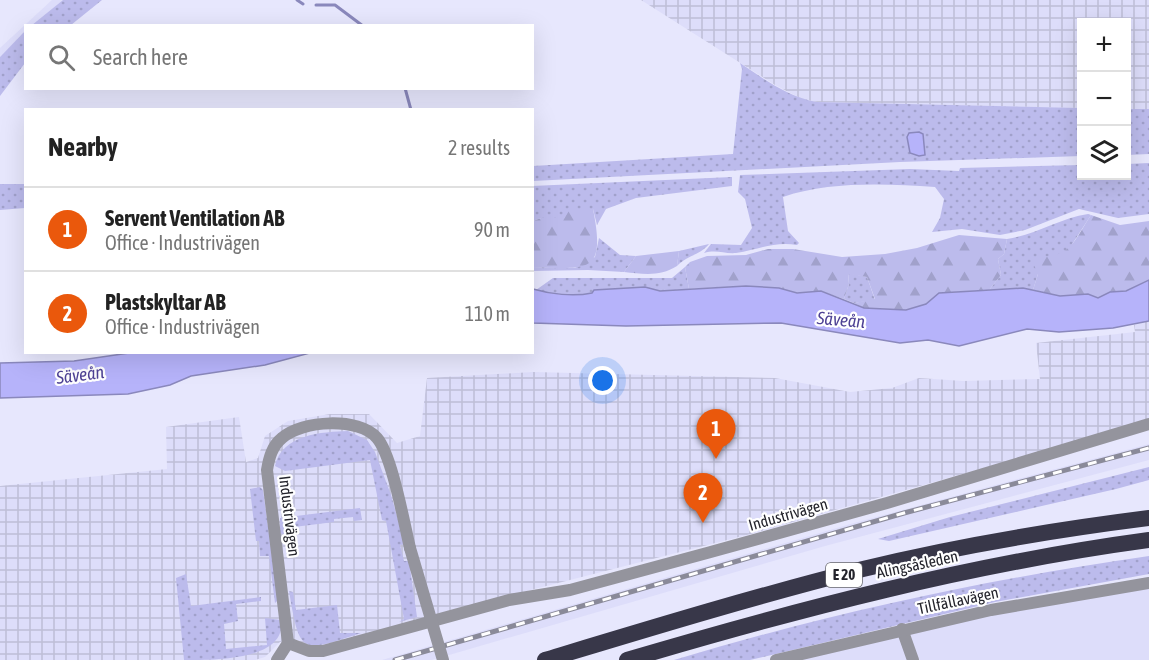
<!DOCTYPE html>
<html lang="en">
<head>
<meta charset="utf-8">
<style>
	body { margin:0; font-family:"Asap Condensed",sans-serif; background:#f2f2f2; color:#222 }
	.controls { position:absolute; right:18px; top:18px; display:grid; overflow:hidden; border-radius:0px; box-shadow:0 6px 24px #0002 }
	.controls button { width:54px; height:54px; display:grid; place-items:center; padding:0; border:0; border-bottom:2px solid #e0e0e0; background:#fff; color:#222; font:30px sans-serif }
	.you { position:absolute; left:603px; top:381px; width:21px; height:21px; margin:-15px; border:4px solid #fff; border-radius:50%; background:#1a73e8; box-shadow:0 0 0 9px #1a73e833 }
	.badge { display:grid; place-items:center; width:39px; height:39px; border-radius:50%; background:#ea580c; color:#fff; font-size:20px; font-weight:700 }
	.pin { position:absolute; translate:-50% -50px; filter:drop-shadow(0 2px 3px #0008) }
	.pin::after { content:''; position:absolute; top:32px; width:21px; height:18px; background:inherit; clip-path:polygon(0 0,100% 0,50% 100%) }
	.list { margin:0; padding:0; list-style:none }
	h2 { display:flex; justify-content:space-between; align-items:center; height:78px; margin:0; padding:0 24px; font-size:26px }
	h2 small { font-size:20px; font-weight:400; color:#767676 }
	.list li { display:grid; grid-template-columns:39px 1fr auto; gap:18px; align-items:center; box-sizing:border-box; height:84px; padding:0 24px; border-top:2px solid #e0e0e0 }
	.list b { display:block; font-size:22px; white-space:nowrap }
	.list p { margin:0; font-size:20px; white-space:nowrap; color:#767676 }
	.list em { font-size:20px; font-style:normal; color:#767676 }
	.icon { flex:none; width:33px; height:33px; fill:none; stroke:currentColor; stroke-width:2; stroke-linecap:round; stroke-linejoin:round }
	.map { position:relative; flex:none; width:1149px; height:660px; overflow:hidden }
	.search { position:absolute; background:#fff; box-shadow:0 6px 24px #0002; left:24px; top:24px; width:510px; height:66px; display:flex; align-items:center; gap:15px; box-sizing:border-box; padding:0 21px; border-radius:0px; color:#767676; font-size:22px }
	.panel { position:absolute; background:#fff; box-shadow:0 6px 24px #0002; left:24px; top:108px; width:510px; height:246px; border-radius:0px }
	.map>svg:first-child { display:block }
	.built { fill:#ddddfa }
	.industrial { fill:url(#industrial-grid) }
	.grass { fill:url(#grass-dots) }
	.forest { fill:url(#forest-firs) }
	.water { fill:#b6b3fa; stroke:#8a88bc; stroke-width:1.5 }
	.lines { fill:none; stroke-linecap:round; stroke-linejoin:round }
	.stream { stroke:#8a88bc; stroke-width:3 }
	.minor { stroke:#94949d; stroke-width:12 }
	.highway { stroke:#383749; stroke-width:16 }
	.rail-casing { stroke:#8a8a99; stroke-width:5 }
	.rail { stroke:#fff; stroke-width:3; stroke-dasharray:9; stroke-linecap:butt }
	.minor-bridge { stroke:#94949d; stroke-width:12 }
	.labels { text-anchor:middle; stroke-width:4.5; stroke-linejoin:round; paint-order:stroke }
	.shield { fill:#fff; stroke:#66666b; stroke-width:1.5 }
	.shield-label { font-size:15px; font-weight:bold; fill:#24242c }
	.street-label { font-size:16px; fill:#24242c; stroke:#fff }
	.water-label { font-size:18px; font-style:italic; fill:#4e4295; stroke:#fff }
</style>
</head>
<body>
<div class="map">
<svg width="1149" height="660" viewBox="0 0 1149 660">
	<defs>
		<pattern id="industrial-grid" width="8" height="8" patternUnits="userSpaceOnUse" patternTransform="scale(1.5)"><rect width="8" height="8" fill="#ddddfa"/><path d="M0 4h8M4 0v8" fill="none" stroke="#bebed6"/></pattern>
		<pattern id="grass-dots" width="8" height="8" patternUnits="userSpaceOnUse" patternTransform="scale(1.5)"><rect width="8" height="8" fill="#bcbbec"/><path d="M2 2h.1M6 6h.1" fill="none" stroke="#a1a1cb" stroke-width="1.8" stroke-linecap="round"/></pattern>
		<pattern id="forest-firs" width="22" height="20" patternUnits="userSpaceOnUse" patternTransform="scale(1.5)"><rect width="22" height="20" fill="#bcbbec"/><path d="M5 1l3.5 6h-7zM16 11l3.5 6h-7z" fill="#a1a1cb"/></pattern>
	</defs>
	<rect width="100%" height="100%" fill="#e7e7fd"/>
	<!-- built -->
	<g class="built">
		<path d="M52 0H63L32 25 26 26 25 31 0 57V48Z"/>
		<path d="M1149 444V460L825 546 432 660H382L854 523Z"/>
		<path d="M1149 588V660H795L986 616Z"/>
	</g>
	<!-- industrial -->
	<g class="industrial">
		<path d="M641 0H1149V109H1127L1126 22H1082L1081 108 817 102 802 99 775 85Z"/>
		<path d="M1149 321V421L747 535 444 612 324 647 309 648 298 640 280 642 265 657 255 660H0V486L167 469 166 427 239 417 246 462 258 458 265 436 288 421 330 414H369L397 443 420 436 427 378 533 372 775 378 850 392 892 388 919 378 963 381 1040 379 1036 343 1135 332 1134 325Z"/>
	</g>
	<!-- grass -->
	<g class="grass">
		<path d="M63 0H102L71 25H32Z"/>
		<path d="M25 31V63L0 96V57Z"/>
		<path d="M740 63C764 79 788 97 817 102L1081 108V156L900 162 533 181V166L733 154 742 69Z"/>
		<path d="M1126 109H1149V154L1127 155Z"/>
		<path d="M1149 163V214L1118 218 1079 209 1025 230 1000 235 962 229 932 232 940 218 944 199 935 187C886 184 830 181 783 197L788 231 799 243 797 245C774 241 758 250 736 253 724 254 716 249 704 253L711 244 741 245 752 228 745 199 738 192 740 175 910 169 959 171 960 168 1081 165 1082 176H1126L1127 164Z"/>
		<path d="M732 177V186L636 198 606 209 597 225 593 209 564 218H541L533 221 532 186Z"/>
		<path d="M0 184H25V208L0 210Z"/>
		<path d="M1088 214 1091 215 1071 246 1038 274 1033 290 1023 288 989 290 1001 275 998 259 1004 254 1007 239C1036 235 1060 218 1088 214Z"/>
		<path d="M599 238 620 255 636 256 624 272 588 270 533 271V267L575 268 595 257Z"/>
		<path d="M709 244C700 255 688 255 677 266L679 251Z"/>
		<path d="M685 267 689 289 660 291 645 287 594 290 592 293C575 297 552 295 536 290L553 278H672Z"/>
		<path d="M848 273 867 277 875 300 854 303 844 299 849 284Z"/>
		<path d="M348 431 367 440 375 452 391 495 405 544 400 545 404 561H409L417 617 399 622 404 619 386 521 382 520 370 460 285 471 275 466C282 434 322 432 348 431Z"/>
		<path d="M1149 467V480L1116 489 889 541 878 539 950 517Z"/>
		<path d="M260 487 263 490 278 600 275 603 269 556H260L259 541H256L250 489Z"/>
		<path d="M360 508 362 520 354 521 353 517 334 519V522L286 528V535L280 533V518Z"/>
		<path d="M1149 556V574L995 602 750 660H674C830 613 988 579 1149 556Z"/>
		<path d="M186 574 191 606 261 597V601L236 604 238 621 224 624 226 649 267 645 265 618 281 620C287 660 217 660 184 660L176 578Z"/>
		<path d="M289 591 293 592 296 610 337 605 340 633H361C300 653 300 655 289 591Z"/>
	</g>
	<!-- forest -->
	<g class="forest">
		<path d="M593 209C606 274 589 269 533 267V221L541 218H564L569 210Z"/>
		<path d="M1091 215 1120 225 1149 221V280L1126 291 1110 292 1098 299 1088 294 1060 296 1033 290 1038 274 1034 265 1038 258C1073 255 1073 242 1091 215Z"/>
		<path d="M959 235 1007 239 1004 254 998 259 1001 275 989 290 939 293 926 304 906 310 864 308 854 303 875 299 867 277 848 274 849 284 844 299 821 291 797 293 779 288 746 286 689 289 685 267 690 262 707 256 746 255 768 249H793L842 257 885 254 917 248Z"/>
		<path d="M679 251 677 266C660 277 643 274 624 272L636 256Z"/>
	</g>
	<!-- water -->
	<g class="water">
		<path d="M919 132 923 134 925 155 919 156 910 153 907 137 909 133Z"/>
		<path d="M1149 280V321L1113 328 1059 332 1027 329 959 346 928 340 900 343 781 323 626 326 533 323V289C550 294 573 297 592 293L594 290 645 287 660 291 746 286 779 288 797 293 821 291 864 308 906 310 926 304 939 293 974 291 1023 288 1060 296 1088 294 1098 298 1110 292 1126 291Z"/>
		<path d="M136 352H310V353L265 365 191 376 170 385 128 394 0 398V363L74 361Z"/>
	</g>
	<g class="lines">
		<!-- stream -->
		<g class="stream">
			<path d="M297 0 303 4"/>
			<path d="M316 5H335L363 26"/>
			<path d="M405 88 411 110"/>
		</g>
		<!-- minor -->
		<g class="minor">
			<path d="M902 629 913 660"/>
			<path d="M288 643 309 651H323L509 600 570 590 707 553 887 503 1149 424"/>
			<path d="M277 660 288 643 267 470C269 458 272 446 282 438 302 420 359 417 377 438 392 455 404 523 410 548"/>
			<path d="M776 660 991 610 1149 583"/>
		</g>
		<!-- highway -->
		<g class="highway">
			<path d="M545 660C651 628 756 596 863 569 957 546 1054 530 1149 518"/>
			<path d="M627 660C799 609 971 564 1149 540"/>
		</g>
		<defs>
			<path id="rail" d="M395 660 904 513 1149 448"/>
		</defs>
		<!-- rail casing -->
		<use href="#rail" class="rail-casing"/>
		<!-- rail -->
		<use href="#rail" class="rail"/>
		<!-- minor-bridge -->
		<path class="minor-bridge" d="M410 548 443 660"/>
	</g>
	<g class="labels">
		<!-- shield labels -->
		<rect class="shield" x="826" y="563" width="36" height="24" rx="4.5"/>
		<g class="shield-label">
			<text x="844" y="580">E 20</text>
		</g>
		<!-- street labels -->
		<g class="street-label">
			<text transform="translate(788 514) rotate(-16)" y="6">Industrivägen</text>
			<text transform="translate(290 516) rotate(83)" y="6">Industrivägen</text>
			<text transform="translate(917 564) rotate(-12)" y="6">Alingsåsleden</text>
			<text transform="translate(958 600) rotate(-12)" y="6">Tillfällavägen</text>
		</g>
		<!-- water labels -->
		<g class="water-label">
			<text transform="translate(841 320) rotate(5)" y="6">Säveån</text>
			<text transform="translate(80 375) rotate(-7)" y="6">Säveån</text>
		</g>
	</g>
</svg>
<div class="controls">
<button>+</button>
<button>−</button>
<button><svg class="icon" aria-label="layers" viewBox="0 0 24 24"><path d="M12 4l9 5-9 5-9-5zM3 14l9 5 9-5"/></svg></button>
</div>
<div class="you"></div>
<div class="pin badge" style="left:716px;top:459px">1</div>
<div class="pin badge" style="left:703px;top:523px">2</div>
<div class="search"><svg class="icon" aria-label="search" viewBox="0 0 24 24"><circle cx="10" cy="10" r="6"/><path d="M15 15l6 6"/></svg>Search here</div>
<section class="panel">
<h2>Nearby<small>2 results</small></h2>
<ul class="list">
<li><span class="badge">1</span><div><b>Servent Ventilation AB</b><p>Office · Industrivägen</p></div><em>90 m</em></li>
<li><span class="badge">2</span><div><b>Plastskyltar AB</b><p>Office · Industrivägen</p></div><em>110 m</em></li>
</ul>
</section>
</div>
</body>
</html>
